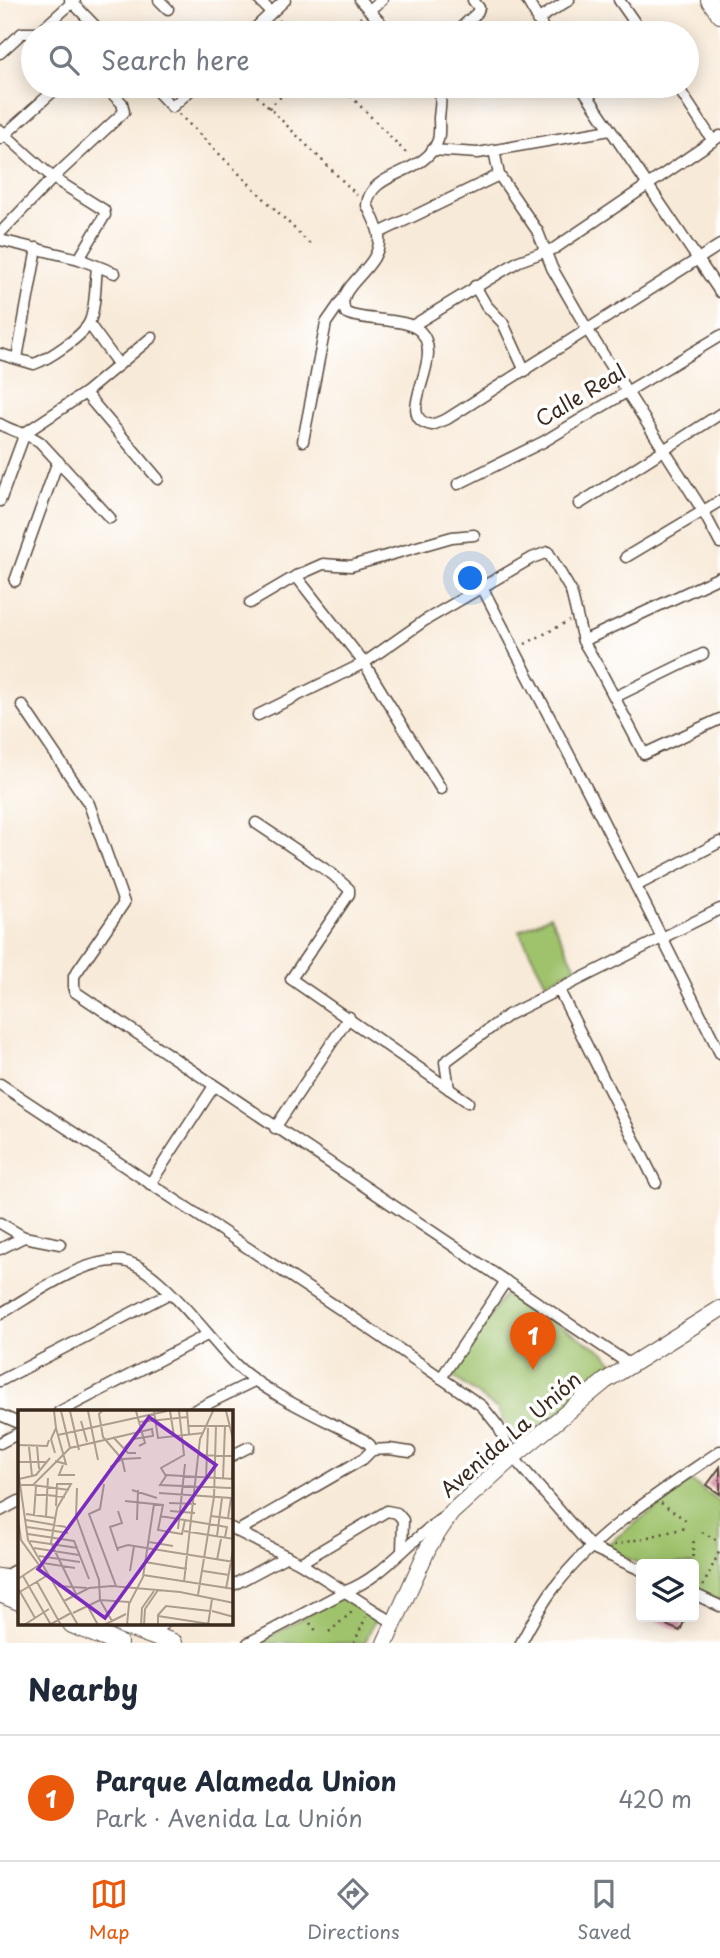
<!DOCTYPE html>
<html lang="en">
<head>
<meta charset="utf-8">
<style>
	body { margin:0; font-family:"Playpen Sans",sans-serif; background:#f6f6f7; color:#1f2937 }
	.controls { position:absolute; right:21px; bottom:21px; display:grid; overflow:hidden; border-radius:7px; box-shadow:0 4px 18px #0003 }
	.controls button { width:63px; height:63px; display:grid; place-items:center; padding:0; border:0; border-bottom:2px solid #e0e1e3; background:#fff; color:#1f2937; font:35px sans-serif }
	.you { position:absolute; left:471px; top:579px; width:24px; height:24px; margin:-18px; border:5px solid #fff; border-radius:50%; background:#1a73e8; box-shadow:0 0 0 10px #1a73e833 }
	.badge { display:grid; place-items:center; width:46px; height:46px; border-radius:50%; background:#ea580c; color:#fff; font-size:23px; font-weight:700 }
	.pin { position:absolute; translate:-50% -58px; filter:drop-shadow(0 2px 4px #0008) }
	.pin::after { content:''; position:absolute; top:37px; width:24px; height:21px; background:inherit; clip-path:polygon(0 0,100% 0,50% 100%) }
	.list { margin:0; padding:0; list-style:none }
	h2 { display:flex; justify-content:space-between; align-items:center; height:91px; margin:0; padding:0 28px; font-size:30px }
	h2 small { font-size:23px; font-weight:400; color:#747a83 }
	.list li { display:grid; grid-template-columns:46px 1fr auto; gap:21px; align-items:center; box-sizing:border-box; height:126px; padding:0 28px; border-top:2px solid #e0e1e3 }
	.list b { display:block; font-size:26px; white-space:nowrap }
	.list p { margin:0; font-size:23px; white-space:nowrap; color:#747a83 }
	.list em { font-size:23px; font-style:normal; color:#747a83 }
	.icon { flex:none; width:38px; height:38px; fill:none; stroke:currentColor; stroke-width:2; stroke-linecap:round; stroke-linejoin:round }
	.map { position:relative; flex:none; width:720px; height:1643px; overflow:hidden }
	.search { position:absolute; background:#fff; box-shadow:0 4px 18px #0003; left:21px; right:21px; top:21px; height:77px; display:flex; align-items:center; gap:18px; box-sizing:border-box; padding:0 24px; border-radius:38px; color:#747a83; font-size:26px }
	.sheet { height:217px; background:#fff }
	nav { display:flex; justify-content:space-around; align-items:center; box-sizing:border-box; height:98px; border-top:2px solid #e0e1e3; background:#fff; font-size:19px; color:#747a83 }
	nav a { display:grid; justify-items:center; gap:4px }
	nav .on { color:#ea580c }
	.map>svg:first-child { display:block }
	.green { fill:#9fc26c; stroke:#6d7645; stroke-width:2 }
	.building { fill:#d88ea8 }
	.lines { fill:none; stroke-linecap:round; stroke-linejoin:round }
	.street-casing { stroke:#57473a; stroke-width:13 }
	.secondary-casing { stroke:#57473a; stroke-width:18 }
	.primary-casing { stroke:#57473a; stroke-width:20 }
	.path { stroke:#57473a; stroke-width:2.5; stroke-dasharray:2 5; stroke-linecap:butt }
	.street { stroke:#fff; stroke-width:10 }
	.secondary { stroke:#fff; stroke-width:16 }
	.primary { stroke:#fff; stroke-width:18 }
	.labels { text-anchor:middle; stroke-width:7; stroke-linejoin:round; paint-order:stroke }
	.street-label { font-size:21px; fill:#3b2a1e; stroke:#fff }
	.inset-road { fill:none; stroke:#ac9d8e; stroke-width:2 }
	.view { fill:#7b2cbf; fill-opacity:0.15; stroke:#7b2cbf; stroke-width:3.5 }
	.inset-edge { fill:none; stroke:#3b2a1e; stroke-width:3.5 }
</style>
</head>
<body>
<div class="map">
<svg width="720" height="1643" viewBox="0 0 720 1643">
	<rect width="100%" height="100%" fill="#fff"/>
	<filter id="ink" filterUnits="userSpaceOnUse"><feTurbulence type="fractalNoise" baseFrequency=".0143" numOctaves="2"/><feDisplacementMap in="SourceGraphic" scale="14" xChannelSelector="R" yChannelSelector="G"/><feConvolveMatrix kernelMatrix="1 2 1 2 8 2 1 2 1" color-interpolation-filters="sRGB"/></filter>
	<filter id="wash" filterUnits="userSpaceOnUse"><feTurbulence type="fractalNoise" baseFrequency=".00686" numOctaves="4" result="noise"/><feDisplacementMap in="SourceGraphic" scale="28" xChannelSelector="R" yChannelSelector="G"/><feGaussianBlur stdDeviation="1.57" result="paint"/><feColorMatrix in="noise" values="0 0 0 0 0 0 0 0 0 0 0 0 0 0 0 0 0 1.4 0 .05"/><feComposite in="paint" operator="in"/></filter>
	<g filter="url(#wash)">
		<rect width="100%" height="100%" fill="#f8ead8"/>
		<!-- green -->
		<g class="green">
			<path d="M550 916 576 967 546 983 519 931Z"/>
			<path d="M506 1293 605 1353 617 1367 518 1444 497 1409 450 1374Z"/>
			<path d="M691 1481 720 1502V1601L694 1589V1564L641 1565 604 1547Z"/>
			<path d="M342 1596 377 1614 365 1643H258Z"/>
		</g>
		<g id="blocks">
			<!-- building -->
			<g class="building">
				<path d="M720 1467V1494L707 1485Z"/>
				<path d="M647 1617H686L680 1631Z"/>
			</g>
		</g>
	</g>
	<g filter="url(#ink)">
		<use href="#blocks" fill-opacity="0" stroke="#57473a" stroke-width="2"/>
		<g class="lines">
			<defs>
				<g id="street">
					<path d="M70 0 102 33"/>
					<path d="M159 0 168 9"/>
					<path d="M259 0 271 12"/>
					<path d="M360 0 390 33"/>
					<path d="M527 0 546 33"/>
					<path d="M619 0 642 33"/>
					<path d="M369 10 382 0"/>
					<path d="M537 20 569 0"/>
					<path d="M38 33 75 0"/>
					<path d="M250 33 285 0"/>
					<path d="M455 33 477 13 479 8 473 0"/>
					<path d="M0 53 22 33H35"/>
					<path d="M152 86 172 107 195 86"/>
					<path d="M436 86C443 95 440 106 439 118 439 124 440 133 438 140 426 176 370 170 367 205 371 214 378 226 379 236 383 270 331 286 346 313 366 322 406 317 420 331 448 359 390 418 432 425L447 419 720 245"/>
					<path d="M581 86 720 292"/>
					<path d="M677 86 713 141"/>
					<path d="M441 93 472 86"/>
					<path d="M0 130 53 178 104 210 105 215 79 259"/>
					<path d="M0 139 59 86"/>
					<path d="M432 150 478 153 610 130"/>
					<path d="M494 150 499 175 538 232 552 268 587 329 703 511 720 543"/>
					<path d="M0 233 53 178 124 112 122 103 104 86"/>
					<path d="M379 233 499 175"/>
					<path d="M0 240 79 259 115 273"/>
					<path d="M475 286 486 305 503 323 525 371"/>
					<path d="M89 324 119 365"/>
					<path d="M412 326 519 261 555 248 720 136"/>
					<path d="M0 354 34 364C48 359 84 336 90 321 96 306 95 284 97 267"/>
					<path d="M17 358 37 248"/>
					<path d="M85 393 158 479"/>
					<path d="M0 424C13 432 27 433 40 442L110 518"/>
					<path d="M303 441 326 323 342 300"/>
					<path d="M458 484 543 442 720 336"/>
					<path d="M0 501 25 433 85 393 152 337"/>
					<path d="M579 504 720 414"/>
					<path d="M626 557 720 501"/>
					<path d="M296 576 364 663 441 789"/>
					<path d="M15 581 58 461"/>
					<path d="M482 587 590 795 720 1053"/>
					<path d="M250 603 296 576 323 564 351 566 452 537 474 535"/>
					<path d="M583 641 720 577"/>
					<path d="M615 697 703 654"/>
					<path d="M22 705 89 804 124 903 74 976V991L629 1364"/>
					<path d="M258 715 364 663 424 621 532 558 548 552 571 591 583 641 599 668 644 754 720 719"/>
					<path d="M256 823 332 874 349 889V894L291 979 468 1102"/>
					<path d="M636 886 720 842"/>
					<path d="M559 990 656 1183"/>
					<path d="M0 1084 367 1327 482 1406 498 1426 513 1457 591 1547 641 1570"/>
					<path d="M449 1089 445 1062 508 1015 720 909"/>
					<path d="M275 1128 349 1017"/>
					<path d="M150 1184 214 1086"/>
					<path d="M0 1223 24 1237 60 1244"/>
					<path d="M0 1249 24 1237"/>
					<path d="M0 1314C34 1295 82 1258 122 1261 157 1264 209 1339 235 1364 265 1394 325 1419 364 1440L370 1445 372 1450"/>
					<path d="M441 1378 506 1281"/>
					<path d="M0 1381 170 1293"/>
					<path d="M59 1412 207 1335"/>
					<path d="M191 1412 254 1381"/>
					<path d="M0 1415 19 1423"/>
					<path d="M0 1443 19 1433"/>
					<path d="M231 1456 249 1447"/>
					<path d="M0 1511 19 1501"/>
					<path d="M231 1528 300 1563 394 1623"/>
					<path d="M238 1531 363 1459 372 1450 389 1449 410 1452"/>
					<path d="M300 1563 387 1511 397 1513 403 1520 402 1551"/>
					<path d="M1 1578 19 1568"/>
					<path d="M231 1586 287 1556"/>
					<path d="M694 1594 720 1606"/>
					<path d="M147 1633 164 1624"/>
					<path d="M248 1643 346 1591C384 1577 410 1539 444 1517"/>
					<path d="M521 1643C531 1624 541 1605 554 1588 596 1532 663 1490 720 1451"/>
				</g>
				<g id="secondary">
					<path d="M709 0 720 15"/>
					<path d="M385 1643 429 1546 451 1513 513 1457 605 1381 720 1309"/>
				</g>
				<g id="primary">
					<path d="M0 1578 19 1585"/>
					<path d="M0 1593 19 1601"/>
					<path d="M72 1624 118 1643"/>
					<path d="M121 1624 173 1643"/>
				</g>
			</defs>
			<!-- street casing -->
			<use href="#street" class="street-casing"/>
			<!-- secondary casing -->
			<use href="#secondary" class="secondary-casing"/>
			<!-- primary casing -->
			<use href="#primary" class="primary-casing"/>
			<!-- path -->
			<g class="path">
				<path d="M279 20 291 33"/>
				<path d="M345 33 361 17"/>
				<path d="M247 86 357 195"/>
				<path d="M341 86 408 155"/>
				<path d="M269 108 292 86"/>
				<path d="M179 114 313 247"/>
				<path d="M525 644 569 621"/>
				<path d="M661 1503 687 1521"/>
				<path d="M702 1532 720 1542"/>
				<path d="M614 1545 686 1528"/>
				<path d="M692 1564 694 1536"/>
				<path d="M703 1586 720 1550"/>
				<path d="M310 1623 317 1632"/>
				<path d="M329 1632 353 1611"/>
				<path d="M354 1643 366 1617"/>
			</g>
			<!-- street -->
			<use href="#street" class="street"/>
			<!-- secondary -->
			<use href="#secondary" class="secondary"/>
			<!-- primary -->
			<use href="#primary" class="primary"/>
		</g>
	</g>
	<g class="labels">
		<!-- street labels -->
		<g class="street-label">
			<text transform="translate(581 396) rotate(-31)" y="7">Calle Real</text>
			<text transform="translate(511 1435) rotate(-41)" y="7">Avenida La Unión</text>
		</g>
	</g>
	<!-- overview -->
	<g transform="translate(18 1410)">
		<rect width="215" height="215" fill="#f8ead8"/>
		<path class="inset-road" d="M36 1 38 18 33 29 37 43M43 1 52 38M52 1 61 40M70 1 80 50M84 1 81 4 85 27 104 49 107 62M118 1 121 12 170 7M152 1 156 26M161 1 166 45 143 58 148 66 142 75 213 78M169 1 171 24M208 1 216 33M136 2 140 28 185 23M63 11 69 32M121 12 127 33 121 36M171 16H211M40 25 149 1M95 27 110 43H118M0 35 29 36 31 30M19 36 21 59M11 37 14 66M180 45 216 46M37 51 48 54 38 18M0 52H28M45 55 41 65H57M92 57 104 49 123 48M0 60 10 130 60 215M148 65 216 69M30 68 29 85 47 87M188 68 190 18M1 69 18 65 32 48M205 69 207 16M214 69 216 38M86 74 82 99 71 104 98 176M1 75H15L52 38 134 19 135 26 115 29 106 38M15 75 51 80M59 78 58 106 81 170 82 190 94 211M114 80 139 88M141 83 213 88 210 108M17 85H29L28 107M107 91 145 95 140 120 164 124 167 110M151 93 178 94M38 96 39 74H53L39 98 33 133 58 184M100 101 104 113 92 117 100 141M152 101 177 103M8 104 37 108M16 105 18 76M142 106 209 117 207 127M193 106 216 109M0 108 3 130 21 155M8 110 48 117M119 110 120 80M9 117 50 123M160 119 167 54M166 121 216 129M10 124 56 131 71 169M199 126 204 88M12 131 60 138M131 132 155 136M16 138 61 145M100 138 110 135 216 152M21 146 62 152M199 150 203 129M127 152 169 159M25 153 57 158M112 161 116 136M185 161 211 165M125 165 216 179M5 166 33 215M0 169 21 155M19 172 43 215M166 172 182 29 195 1M40 176 69 178M0 178 17 208M208 179 215 140M0 183 30 165M180 185 196 87 198 15M46 191 71 178 94 176 162 182 216 193M69 195 80 215M194 201 216 207M55 203 82 190 111 192M140 206 192 214M33 214 53 203M6 215 31 199M86 215 108 204M109 215 111 194 125 167 136 94M123 215 124 198 136 181M126 215 127 199 140 180M140 215V205L148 196 192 201M190 215 194 189"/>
		<path class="view" d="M131 7 198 55 87 208 20 159Z"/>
		<rect width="215" height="215" class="inset-edge"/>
	</g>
</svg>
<div class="controls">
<button><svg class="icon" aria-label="layers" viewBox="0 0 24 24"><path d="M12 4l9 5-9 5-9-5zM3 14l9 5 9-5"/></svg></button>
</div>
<div class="you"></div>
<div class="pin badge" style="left:533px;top:1370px">1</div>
<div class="search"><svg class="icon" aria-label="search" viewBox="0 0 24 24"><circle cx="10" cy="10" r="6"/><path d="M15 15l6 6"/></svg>Search here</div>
</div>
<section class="sheet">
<h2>Nearby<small></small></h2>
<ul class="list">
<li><span class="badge">1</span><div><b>Parque Alameda Union</b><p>Park · Avenida La Unión</p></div><em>420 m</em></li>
</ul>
</section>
<nav>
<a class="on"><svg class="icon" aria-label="map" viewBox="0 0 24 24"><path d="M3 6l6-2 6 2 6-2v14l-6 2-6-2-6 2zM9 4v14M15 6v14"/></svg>Map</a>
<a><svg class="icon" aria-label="directions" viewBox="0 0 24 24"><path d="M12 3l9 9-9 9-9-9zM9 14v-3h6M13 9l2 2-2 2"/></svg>Directions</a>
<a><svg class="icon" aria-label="saved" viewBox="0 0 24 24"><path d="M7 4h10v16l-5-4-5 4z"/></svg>Saved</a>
</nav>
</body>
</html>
